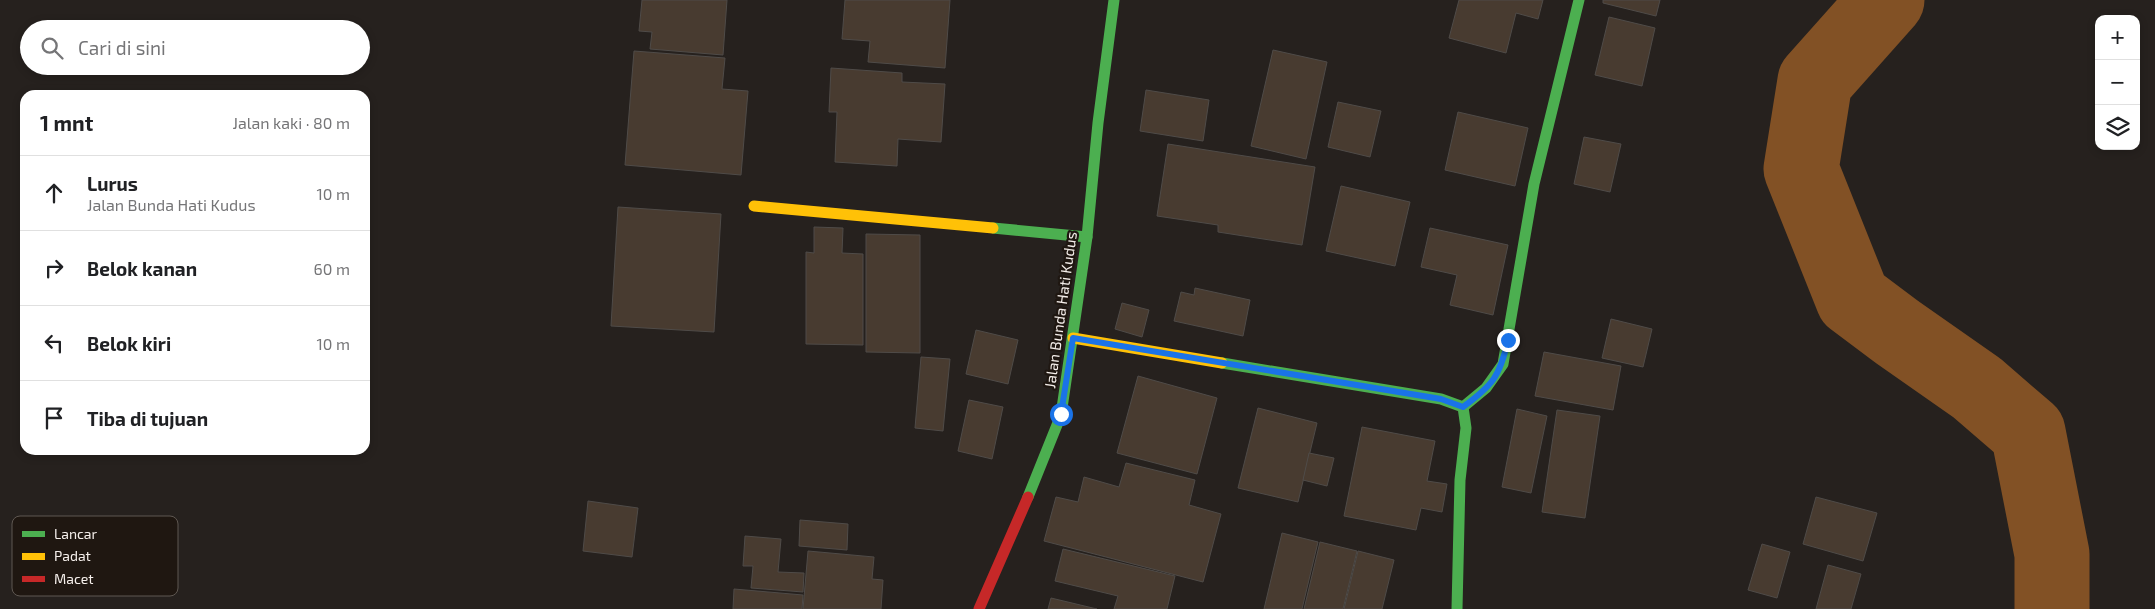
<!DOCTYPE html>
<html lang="id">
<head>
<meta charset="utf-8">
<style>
	body { margin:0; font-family:"Exo 2",sans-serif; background:#f2f2f2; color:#202124 }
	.controls { position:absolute; right:15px; top:15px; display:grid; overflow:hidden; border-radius:10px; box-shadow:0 2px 8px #0003 }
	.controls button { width:45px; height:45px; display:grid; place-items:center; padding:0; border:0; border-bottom:1px solid #e0e0e0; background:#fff; color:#202124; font:25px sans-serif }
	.stop { position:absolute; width:15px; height:15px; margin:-11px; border:4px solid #1a73e8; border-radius:50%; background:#fff }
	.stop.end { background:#1a73e8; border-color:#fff; box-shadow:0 1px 5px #0008 }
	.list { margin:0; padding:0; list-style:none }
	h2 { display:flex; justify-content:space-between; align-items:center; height:65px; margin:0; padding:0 20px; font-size:21px }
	h2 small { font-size:16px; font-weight:400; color:#757577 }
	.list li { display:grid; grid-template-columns:32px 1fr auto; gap:15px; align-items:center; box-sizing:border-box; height:75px; padding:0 20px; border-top:1px solid #e0e0e0 }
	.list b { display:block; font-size:19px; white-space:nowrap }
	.list p { margin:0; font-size:16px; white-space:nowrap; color:#757577 }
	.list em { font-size:16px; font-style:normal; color:#757577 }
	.icon { flex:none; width:28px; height:28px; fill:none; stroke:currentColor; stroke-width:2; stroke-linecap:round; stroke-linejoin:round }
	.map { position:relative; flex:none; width:2155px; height:609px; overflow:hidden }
	.search { position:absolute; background:#fff; box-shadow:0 2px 8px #0003; left:20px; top:20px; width:350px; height:55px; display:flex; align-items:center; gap:12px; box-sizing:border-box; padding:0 18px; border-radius:28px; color:#757577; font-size:19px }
	.panel { position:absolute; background:#fff; box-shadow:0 2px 8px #0003; left:20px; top:90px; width:350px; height:365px; border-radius:15px }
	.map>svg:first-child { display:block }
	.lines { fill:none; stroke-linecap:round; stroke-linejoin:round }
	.river { stroke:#825125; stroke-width:75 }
	.building { fill:#483b30; stroke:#4f4b48 }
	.fast { stroke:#4caf50; stroke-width:11 }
	.slow { stroke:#ffc107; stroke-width:11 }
	.jam { stroke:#c62828; stroke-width:11 }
	.route { stroke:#1a73e8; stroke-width:6 }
	.labels { text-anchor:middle; stroke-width:4.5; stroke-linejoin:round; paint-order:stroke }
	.street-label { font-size:15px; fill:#f5efeb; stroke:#1f1711 }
	.key { fill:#1f1711; stroke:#5f5852; stroke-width:1 }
	.key-label { font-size:14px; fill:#f5efeb }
</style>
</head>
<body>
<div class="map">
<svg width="2155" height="609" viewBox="0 0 2155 609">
	<rect width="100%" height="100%" fill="#26211e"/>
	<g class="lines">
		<!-- river -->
		<path class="river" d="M1887 0 1815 81 1801 169 1853 299 1897 332 1977 388 2028 432 2052 554V609"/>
	</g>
	<!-- building -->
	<g class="building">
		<path d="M642 0H727L723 55 650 49 652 32 639 31Z"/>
		<path d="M845 0H950L945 68 868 62 870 41 842 39Z"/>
		<path d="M1459 0H1543L1538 19 1516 13 1506 53 1449 38Z"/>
		<path d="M1603 0H1660L1656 16 1603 3Z"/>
		<path d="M1609 17 1655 28 1642 86 1595 75Z"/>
		<path d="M1273 50 1327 62 1306 159 1251 146Z"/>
		<path d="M634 51 725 58 722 89 748 91 741 175 625 165Z"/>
		<path d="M831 68 902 73V82L945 84 941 142 898 139 897 166 835 162 837 112H829Z"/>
		<path d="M1146 90 1209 100 1203 141 1140 131Z"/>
		<path d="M1338 102 1381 111 1370 157 1328 147Z"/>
		<path d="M1458 112 1528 128 1515 186 1445 170Z"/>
		<path d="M1584 137 1621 144 1610 192 1574 184Z"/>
		<path d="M1168 144 1315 167 1302 245 1218 232V225L1157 216Z"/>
		<path d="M1341 186 1410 202 1395 266 1326 251Z"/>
		<path d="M618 207 721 214 714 332 611 326Z"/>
		<path d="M814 227 843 228 842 253 863 254V345L806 344V252L814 253Z"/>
		<path d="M1430 228 1508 245 1493 315 1450 305 1457 275 1421 267Z"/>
		<path d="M866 234 920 235V353L866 352Z"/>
		<path d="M1195 288 1250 300 1243 336 1174 321 1181 292 1194 295Z"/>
		<path d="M1122 303 1149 310 1142 337 1115 329Z"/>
		<path d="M1611 319 1652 329 1643 367 1602 358Z"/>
		<path d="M976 330 1018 340 1008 384 966 374Z"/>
		<path d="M1544 352 1621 366 1613 410 1535 396Z"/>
		<path d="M921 357 950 359 943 431 915 428Z"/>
		<path d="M1138 376 1217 398 1197 474 1117 453Z"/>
		<path d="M969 400 1003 407 992 459 958 451Z"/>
		<path d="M1258 408 1317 423 1298 502 1238 488Z"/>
		<path d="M1517 409 1547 416 1531 493 1502 487Z"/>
		<path d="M1557 410 1600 416 1585 518 1542 512Z"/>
		<path d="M1362 427 1435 441 1427 481 1447 484 1442 512 1421 508 1416 530 1344 516Z"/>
		<path d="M1309 453 1334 458 1327 486 1303 480Z"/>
		<path d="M1126 463 1195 480 1189 505 1221 514 1203 582 1044 541 1056 497 1078 502 1084 477 1119 487Z"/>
		<path d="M1816 497 1877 513 1863 561 1803 544Z"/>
		<path d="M588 501 638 508 632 557 583 551Z"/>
		<path d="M800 520 848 524 847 550 799 546Z"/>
		<path d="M1282 533 1318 542 1302 609H1264Z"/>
		<path d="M745 536 781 539 778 572 804 573 803 592 751 588 753 566H743Z"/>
		<path d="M1320 542 1357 551 1343 609H1304Z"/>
		<path d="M1762 544 1790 552 1777 598 1748 590Z"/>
		<path d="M1063 549 1175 576 1167 609H1114L1118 596 1055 581Z"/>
		<path d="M808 551 874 557 872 579 883 580 881 609H803Z"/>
		<path d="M1358 551 1394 560 1382 609H1344Z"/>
		<path d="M1828 565 1861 574 1851 609H1816Z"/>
		<path d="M734 589 803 595 802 609H733Z"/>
		<path d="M1051 598 1097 609H1048Z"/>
	</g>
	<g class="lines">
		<!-- fast -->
		<g class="fast">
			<path d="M993 228 1087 237"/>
			<path d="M1222 363 1441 399 1463 407 1466 428 1460 480 1457 609"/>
			<path d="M1463 407 1486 388 1503 364 1534 184 1579 0"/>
			<path d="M1028 497 1061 415 1087 237 1098 123 1114 0"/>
		</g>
		<!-- slow -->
		<g class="slow">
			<path d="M754 206 993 228"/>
			<path d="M1073 338 1222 363"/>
		</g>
		<!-- jam -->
		<path class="jam" d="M979 609 1028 497"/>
	</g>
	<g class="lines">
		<!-- route -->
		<path class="route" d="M1061 414 1073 338 1441 399 1463 407C1493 385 1500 376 1508 340"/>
	</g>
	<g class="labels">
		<!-- street labels -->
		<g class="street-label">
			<text transform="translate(1061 310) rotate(-82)" y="5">Jalan Bunda Hati Kudus</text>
		</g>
	</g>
	<!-- legend -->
	<rect x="12" y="516" width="166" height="80" rx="8" class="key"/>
	<rect x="22" y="531" width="23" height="6" fill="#4caf50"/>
	<rect x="22" y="553" width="23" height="7" fill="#ffc107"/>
	<rect x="22" y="576" width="23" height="6" fill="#c62828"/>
	<g class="key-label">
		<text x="54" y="539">Lancar</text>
		<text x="54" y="561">Padat</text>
		<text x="54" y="584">Macet</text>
	</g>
</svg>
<div class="controls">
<button>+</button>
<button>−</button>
<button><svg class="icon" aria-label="layers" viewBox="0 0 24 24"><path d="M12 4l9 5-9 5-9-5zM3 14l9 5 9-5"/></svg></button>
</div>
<div class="stop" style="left:1061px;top:414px"></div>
<div class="stop end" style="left:1508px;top:340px"></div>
<div class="search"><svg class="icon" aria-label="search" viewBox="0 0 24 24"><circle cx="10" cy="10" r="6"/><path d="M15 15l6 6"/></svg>Cari di sini</div>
<section class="panel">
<h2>1 mnt<small>Jalan kaki · 80 m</small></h2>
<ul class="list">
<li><svg class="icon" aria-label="ahead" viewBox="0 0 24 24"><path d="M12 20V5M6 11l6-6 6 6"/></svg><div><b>Lurus</b><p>Jalan Bunda Hati Kudus</p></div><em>10 m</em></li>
<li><svg class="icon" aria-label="right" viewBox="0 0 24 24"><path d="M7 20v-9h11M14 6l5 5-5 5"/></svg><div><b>Belok kanan</b></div><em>60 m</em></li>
<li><svg class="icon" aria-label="left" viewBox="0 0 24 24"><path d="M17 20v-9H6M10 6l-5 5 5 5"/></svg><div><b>Belok kiri</b></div><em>10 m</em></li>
<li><svg class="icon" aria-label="arrive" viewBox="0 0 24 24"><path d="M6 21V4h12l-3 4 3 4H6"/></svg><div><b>Tiba di tujuan</b></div></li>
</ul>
</section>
</div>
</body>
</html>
